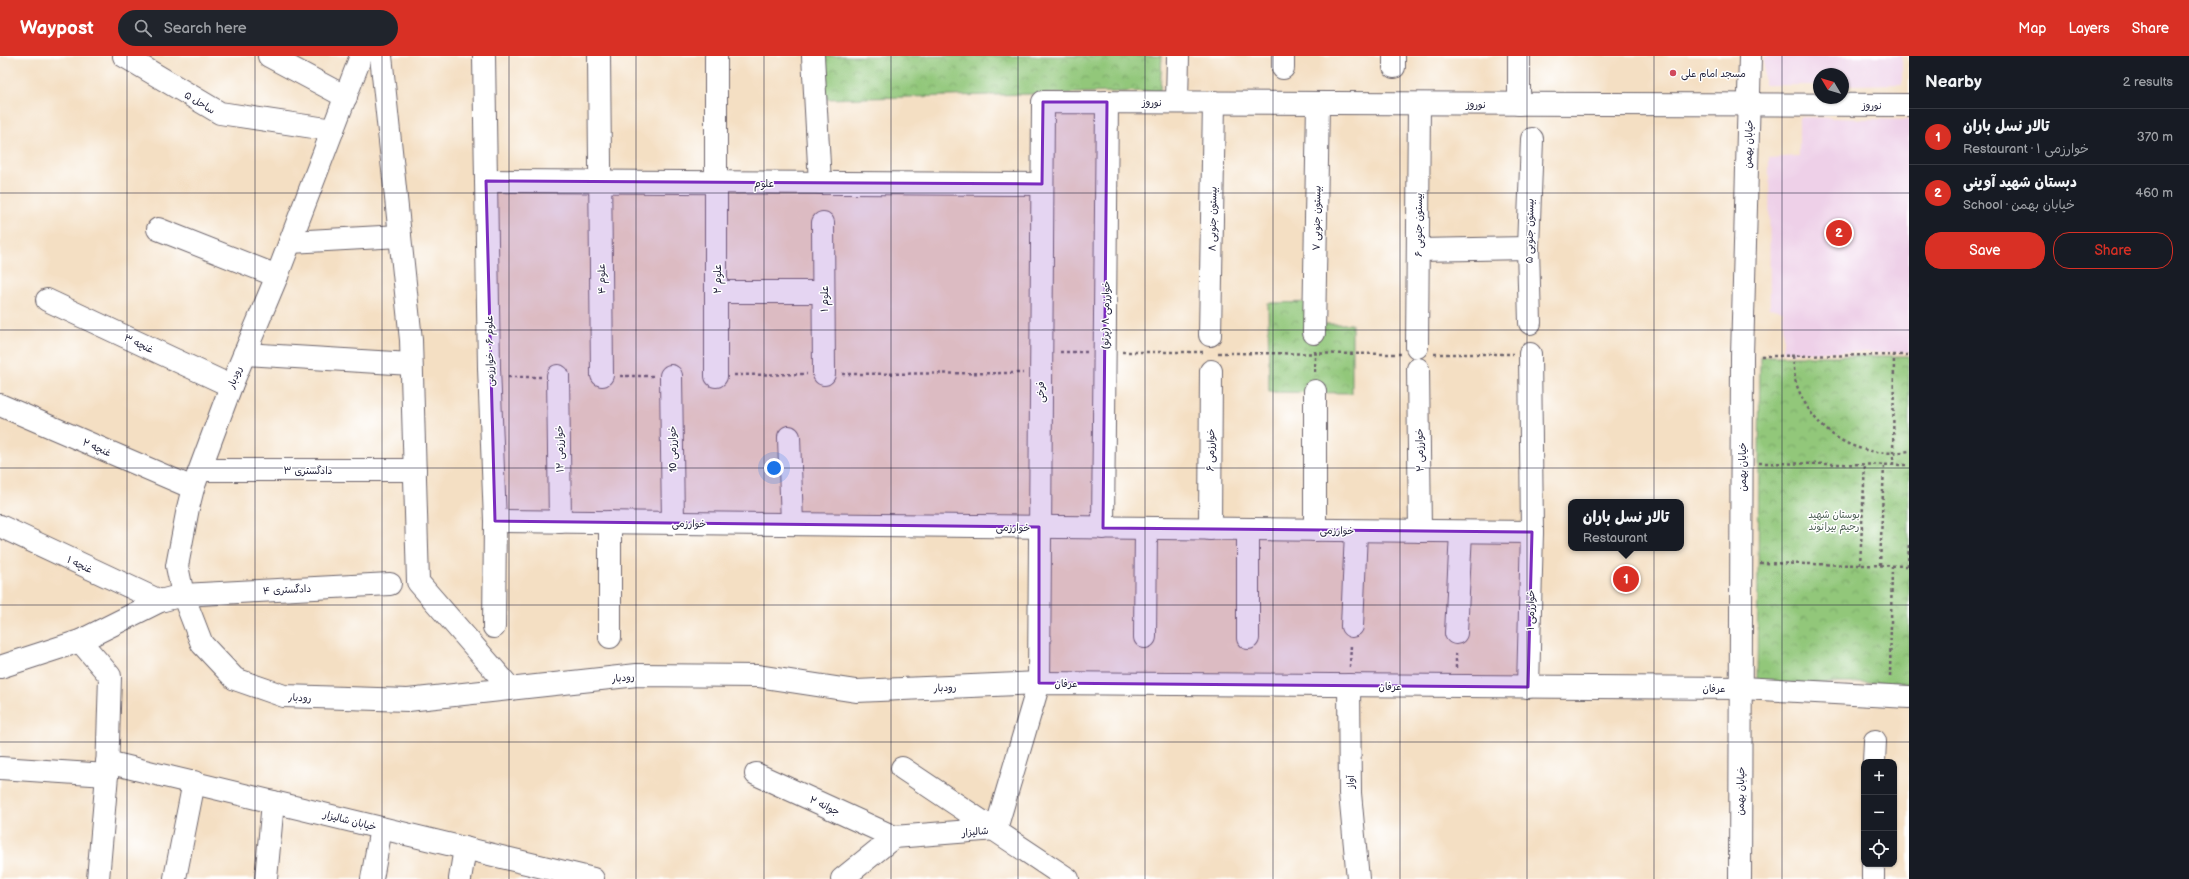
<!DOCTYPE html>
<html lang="en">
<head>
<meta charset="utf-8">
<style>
	body { margin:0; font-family:"Balsamiq Sans","Playpen Sans Arabic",sans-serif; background:#20242c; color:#f1f3f6 }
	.controls { position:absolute; right:12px; bottom:12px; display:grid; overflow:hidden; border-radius:8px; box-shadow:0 1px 3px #0004 }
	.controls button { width:36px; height:36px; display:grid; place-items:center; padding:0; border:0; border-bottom:1px solid #363941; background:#171b24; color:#f1f3f6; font:20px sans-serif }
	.compass { position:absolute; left:1813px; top:12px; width:36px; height:36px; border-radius:50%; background:#171b24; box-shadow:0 1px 3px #0004; rotate:308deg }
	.you { position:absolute; left:774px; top:412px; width:14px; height:14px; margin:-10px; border:3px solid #fff; border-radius:50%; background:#1a73e8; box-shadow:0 0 0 6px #1a73e833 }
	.badge { display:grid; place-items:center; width:26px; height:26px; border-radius:50%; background:#d93025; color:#fff; font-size:13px; font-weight:700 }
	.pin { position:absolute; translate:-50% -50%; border:2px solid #fff; box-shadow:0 1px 4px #0006 }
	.popup { position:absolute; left:1568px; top:443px; width:116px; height:52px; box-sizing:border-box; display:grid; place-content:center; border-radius:8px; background:#171b24; filter:drop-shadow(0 1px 3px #0005); font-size:13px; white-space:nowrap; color:#9ea1a6 }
	.popup b { font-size:15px; color:#f1f3f6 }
	.popup::after { content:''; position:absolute; left:50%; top:100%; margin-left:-8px; border:8px solid transparent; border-top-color:#171b24 }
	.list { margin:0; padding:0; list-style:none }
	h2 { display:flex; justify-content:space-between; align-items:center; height:52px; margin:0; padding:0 16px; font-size:17px }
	h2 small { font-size:13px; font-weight:400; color:#9ea1a6 }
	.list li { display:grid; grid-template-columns:26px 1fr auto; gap:12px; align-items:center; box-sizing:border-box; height:56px; padding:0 16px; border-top:1px solid #363941 }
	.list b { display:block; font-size:15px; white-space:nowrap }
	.list p { margin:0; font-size:13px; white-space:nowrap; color:#9ea1a6 }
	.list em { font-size:13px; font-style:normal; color:#9ea1a6 }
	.actions { display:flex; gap:8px; padding:12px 16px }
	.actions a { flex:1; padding:9px 0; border:1px solid #d93025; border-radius:16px; text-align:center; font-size:14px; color:#d93025 }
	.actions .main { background:#d93025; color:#fff }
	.icon { flex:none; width:22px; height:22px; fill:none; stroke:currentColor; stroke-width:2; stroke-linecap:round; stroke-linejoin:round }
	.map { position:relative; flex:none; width:1909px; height:823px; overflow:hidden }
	header { display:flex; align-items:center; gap:24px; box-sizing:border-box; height:56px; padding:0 20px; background:#d93025; color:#fff }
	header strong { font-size:19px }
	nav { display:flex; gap:22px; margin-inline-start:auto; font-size:14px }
	.search { width:280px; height:36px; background:#20242c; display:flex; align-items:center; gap:10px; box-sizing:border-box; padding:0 14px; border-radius:22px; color:#9ea1a6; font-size:15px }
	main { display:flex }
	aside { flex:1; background:#171b24 }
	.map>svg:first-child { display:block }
	.built { fill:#eed0e8 }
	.park { fill:url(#park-crowns); stroke:#5a745a }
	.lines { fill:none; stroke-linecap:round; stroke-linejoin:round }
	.minor-casing { stroke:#6c646b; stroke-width:24 }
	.path { stroke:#6c646b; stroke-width:2.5; stroke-dasharray:3 3; stroke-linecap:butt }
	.minor { stroke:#fff; stroke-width:22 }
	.marked { fill:#7b2cbf; fill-opacity:0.2; stroke:#7b2cbf; stroke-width:3; stroke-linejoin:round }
	.grid { fill:none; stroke:#22223b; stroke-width:1; stroke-opacity:0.55 }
	.poi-dot { fill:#d1495b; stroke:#fff; stroke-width:1.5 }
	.labels { text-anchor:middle; stroke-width:3; stroke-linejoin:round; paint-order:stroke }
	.poi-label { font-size:10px; fill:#22223b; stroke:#fff; text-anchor:start }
	.street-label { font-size:10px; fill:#22223b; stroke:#fff }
	.park-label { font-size:10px; fill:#495c51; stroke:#fff }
</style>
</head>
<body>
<header>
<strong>Waypost</strong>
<div class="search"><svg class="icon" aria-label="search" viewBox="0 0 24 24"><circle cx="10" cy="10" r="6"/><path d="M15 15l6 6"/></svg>Search here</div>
<nav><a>Map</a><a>Layers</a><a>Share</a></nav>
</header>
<main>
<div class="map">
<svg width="1909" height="823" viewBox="0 0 1909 823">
	<defs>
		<pattern id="park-crowns" width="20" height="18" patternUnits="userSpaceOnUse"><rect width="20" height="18" fill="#92c77a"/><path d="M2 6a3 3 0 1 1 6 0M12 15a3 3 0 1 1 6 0" fill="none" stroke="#77a165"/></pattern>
	</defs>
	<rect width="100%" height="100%" fill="#fff"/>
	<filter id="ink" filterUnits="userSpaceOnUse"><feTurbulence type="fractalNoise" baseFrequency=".025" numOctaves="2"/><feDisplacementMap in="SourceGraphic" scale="8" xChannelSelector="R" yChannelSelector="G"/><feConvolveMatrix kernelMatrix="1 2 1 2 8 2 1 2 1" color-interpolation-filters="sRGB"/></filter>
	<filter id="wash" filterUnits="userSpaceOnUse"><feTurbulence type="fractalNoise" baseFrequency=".012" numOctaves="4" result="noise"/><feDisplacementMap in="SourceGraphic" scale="16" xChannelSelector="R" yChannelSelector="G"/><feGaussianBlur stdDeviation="0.9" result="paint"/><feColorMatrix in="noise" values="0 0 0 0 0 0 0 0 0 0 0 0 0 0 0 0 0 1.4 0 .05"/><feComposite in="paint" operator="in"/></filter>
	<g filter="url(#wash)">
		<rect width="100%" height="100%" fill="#f4dfc3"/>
		<!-- built -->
		<g class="built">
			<path d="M1764 0H1902V28L1843 29V18H1819V29H1764Z"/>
			<path d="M1799 61 1909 64V296H1783V255L1770 252 1769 102 1799 100Z"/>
		</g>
		<!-- park -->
		<g class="park">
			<path d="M824 0H1162L1160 35 824 43Z"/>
			<path d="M1321 246 1323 268H1352V337L1269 336 1268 247Z"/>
			<path d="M1760 300H1909V627H1757Z"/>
		</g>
	</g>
	<g filter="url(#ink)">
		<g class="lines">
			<defs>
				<g id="minor">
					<path d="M124 0 220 57 333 74"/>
					<path d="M269 0 346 41"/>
					<path d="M361 0 277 220 231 330 193 432 188 452 177 510 183 539 202 588 235 623 284 640 408 644 637 619 758 620 856 635 1039 627 1741 632 1909 641"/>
					<path d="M381 0 411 284 418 526 511 633"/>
					<path d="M484 0 489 312 495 465 494 571"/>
					<path d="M599 0 602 319"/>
					<path d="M813 0 820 127"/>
					<path d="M1394 11V0"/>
					<path d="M1283 12V0"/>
					<path d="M1177 46 1178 0"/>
					<path d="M1519 48V0"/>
					<path d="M486 125 1042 128"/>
					<path d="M823 167 824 318"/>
					<path d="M158 173 277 220"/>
					<path d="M290 186 400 180"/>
					<path d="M1418 194 1528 192"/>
					<path d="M716 236H823"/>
					<path d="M47 244 231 330"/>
					<path d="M1530 267 1528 192 1532 83"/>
					<path d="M1314 277 1318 47"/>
					<path d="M1210 279 1214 46"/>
					<path d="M1417 291 1419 48"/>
					<path d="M244 298 411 308"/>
					<path d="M1418 313 1420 475"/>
					<path d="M558 320 560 466"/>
					<path d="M671 320 673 467"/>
					<path d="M716 320V0"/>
					<path d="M1315 335V474"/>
					<path d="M0 349 193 432"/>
					<path d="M789 381 792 468"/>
					<path d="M201 414H415"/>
					<path d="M495 465 1532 476"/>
					<path d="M610 466V581"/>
					<path d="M0 470 160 545"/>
					<path d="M1103 472 1107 46"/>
					<path d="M1210 473 1211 315"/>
					<path d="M1352 570 1356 475"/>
					<path d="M1456 577 1461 476"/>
					<path d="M1145 581 1146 472"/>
					<path d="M1248 582V473"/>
					<path d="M80 585 110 620 107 719 98 823"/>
					<path d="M0 611 80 585 160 545 183 539 390 528"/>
					<path d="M1349 629 1350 737 1358 823"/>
					<path d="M1528 631 1532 476 1530 298"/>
					<path d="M107 706 593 823"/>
					<path d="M1874 706 1875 685"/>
					<path d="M0 712 107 719"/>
					<path d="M902 712 1068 823"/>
					<path d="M756 718 894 781"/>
					<path d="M175 822 194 726"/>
					<path d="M266 823 273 746"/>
					<path d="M372 823 381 772"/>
					<path d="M460 823 465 792"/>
					<path d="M842 823 894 781 996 773 1039 627 1043 46 1909 49"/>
					<path d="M1740 823 1742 300 1750 0"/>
					<path d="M1873 823V808"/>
				</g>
			</defs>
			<!-- minor casing -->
			<use href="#minor" class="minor-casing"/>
			<!-- path -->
			<g class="path">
				<path d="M1315 295V316"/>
				<path d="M1060 296H1087"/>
				<path d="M1122 296H1203"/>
				<path d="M1218 297 1401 298"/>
				<path d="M1434 298H1513"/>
				<path d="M1761 300 1909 299"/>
				<path d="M1793 300C1794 309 1794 319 1796 327 1813 377 1857 404 1909 395"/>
				<path d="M842 318 1023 317"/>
				<path d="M734 319 807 318"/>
				<path d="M620 320H653"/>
				<path d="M508 321H541"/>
				<path d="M1759 407 1909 409"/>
				<path d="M1893 409 1894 299"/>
				<path d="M1760 507 1909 510"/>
				<path d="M1860 509 1865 408"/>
				<path d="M1880 509 1884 409"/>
				<path d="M1908 510 1909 487"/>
				<path d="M1350 611 1351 588"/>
				<path d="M1456 612V595"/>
				<path d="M1890 621 1892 510"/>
			</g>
			<!-- minor -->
			<use href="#minor" class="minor"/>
		</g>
	</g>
	<!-- marked area -->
	<path class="marked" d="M1043 46H1107L1103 472 1532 476 1528 631 1039 627V471L495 465 486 125 1042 128Z"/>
	<!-- grid -->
	<path class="grid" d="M127 0V823M255 0V823M382 0V823M509 0V823M636 0V823M764 0V823M891 0V823M1018 0V823M1145 0V823M1273 0V823M1400 0V823M1527 0V823M1654 0V823M1782 0V823M0 137H1909M0 274H1909M0 412H1909M0 549H1909M0 686H1909"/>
	<!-- markers -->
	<circle class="poi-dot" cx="1673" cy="17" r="4"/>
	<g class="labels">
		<!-- poi labels -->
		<g class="poi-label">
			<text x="1681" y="21">مسجد امام علی</text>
		</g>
		<!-- street labels -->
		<g class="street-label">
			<text transform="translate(200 46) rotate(31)" y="4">ساحل ۵</text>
			<text x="1152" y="50">نوروز</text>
			<text x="1476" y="52">نوروز</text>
			<text x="1872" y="53">نوروز</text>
			<text transform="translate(1748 88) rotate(-88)" y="4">خیابان بهمن</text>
			<text x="764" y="131">علوم</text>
			<text transform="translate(1316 162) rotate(-89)" y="4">بیستون جنوبی ۷</text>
			<text transform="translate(1212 163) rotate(-89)" y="4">بیستون جنوبی ۸</text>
			<text transform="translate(1418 169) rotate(-90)" y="4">بیستون جنوبی ۶</text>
			<text transform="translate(1529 175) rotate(-89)" y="4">بیستون جنوبی ۵</text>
			<text transform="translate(601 223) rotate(-91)" y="4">علوم ۴</text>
			<text transform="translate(717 223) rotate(-90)" y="4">علوم ۲</text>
			<text transform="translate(824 243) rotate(-90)" y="4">علوم ۱</text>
			<text transform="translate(1105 259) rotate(-89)" y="4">خوارزمی ۸ (پرتو)</text>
			<text transform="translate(139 287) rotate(25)" y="4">غنچه ۳</text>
			<text transform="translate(489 295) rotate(-91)" y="4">علوم ۶ - خوارزمی</text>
			<text transform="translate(234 321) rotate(-68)" y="4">رودبار</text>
			<text transform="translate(1040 336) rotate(-90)" y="4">فرخی</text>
			<text transform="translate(97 391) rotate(23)" y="4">غنچه ۲</text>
			<text transform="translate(559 393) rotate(-91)" y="4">خوارزمی ۱۲</text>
			<text transform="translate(672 393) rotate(-91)" y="4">خوارزمی 10</text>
			<text transform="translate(1210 394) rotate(-89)" y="4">خوارزمی ۶</text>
			<text transform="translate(1419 394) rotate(-91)" y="4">خوارزمی ۲</text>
			<text transform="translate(1742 411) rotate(-90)" y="4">خیابان بهمن</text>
			<text x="308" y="418">دادگستری ۳</text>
			<text transform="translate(689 467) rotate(1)" y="4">خوارزمی</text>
			<text transform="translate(1013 471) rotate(1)" y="4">خوارزمی</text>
			<text transform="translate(1337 474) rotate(1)" y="4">خوارزمی</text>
			<text transform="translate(80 508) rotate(25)" y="4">غنچه ۱</text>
			<text transform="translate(287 533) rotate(-3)" y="4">دادگستری ۴</text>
			<text transform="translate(1530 554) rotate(-89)" y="4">خوارزمی ۱</text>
			<text transform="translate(623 621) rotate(-6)" y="4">رودبار</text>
			<text x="1066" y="631">عرفان</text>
			<text x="1390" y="634">عرفان</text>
			<text transform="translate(945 631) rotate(-2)" y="4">رودبار</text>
			<text x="1714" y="636">عرفان</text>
			<text transform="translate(300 641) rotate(2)" y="4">رودبار</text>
			<text transform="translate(1350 726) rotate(-91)" y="4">آواز</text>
			<text transform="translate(1740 735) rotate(-89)" y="4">خیابان بهمن</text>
			<text transform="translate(825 749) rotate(25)" y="4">جوانه ۲</text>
			<text transform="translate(350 764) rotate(14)" y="4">خیابان شالیزار</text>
			<text transform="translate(975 775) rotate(-5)" y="4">شالیزار</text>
		</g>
		<!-- park labels -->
		<g class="park-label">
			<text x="1834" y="462">بوستان شهید<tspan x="1834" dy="12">رحیم بیرانوند</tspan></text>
		</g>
	</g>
</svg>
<div class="controls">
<button>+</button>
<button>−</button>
<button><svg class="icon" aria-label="locate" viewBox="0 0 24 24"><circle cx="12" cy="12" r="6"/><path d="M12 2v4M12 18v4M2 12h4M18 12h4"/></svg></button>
</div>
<svg class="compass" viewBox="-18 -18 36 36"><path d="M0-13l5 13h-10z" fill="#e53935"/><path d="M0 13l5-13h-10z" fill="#9ea1a6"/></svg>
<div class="you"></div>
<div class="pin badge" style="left:1626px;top:523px">1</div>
<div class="popup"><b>تالار نسل باران</b>Restaurant</div>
<div class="pin badge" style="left:1839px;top:177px">2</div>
</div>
<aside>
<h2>Nearby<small>2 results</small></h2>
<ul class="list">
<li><span class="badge">1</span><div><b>تالار نسل باران</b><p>Restaurant · خوارزمی ۱</p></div><em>370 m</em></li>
<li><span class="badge">2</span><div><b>دبستان شهید آوینی</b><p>School · خیابان بهمن</p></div><em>460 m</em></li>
</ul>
<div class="actions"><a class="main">Save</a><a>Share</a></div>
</aside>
</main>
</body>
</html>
